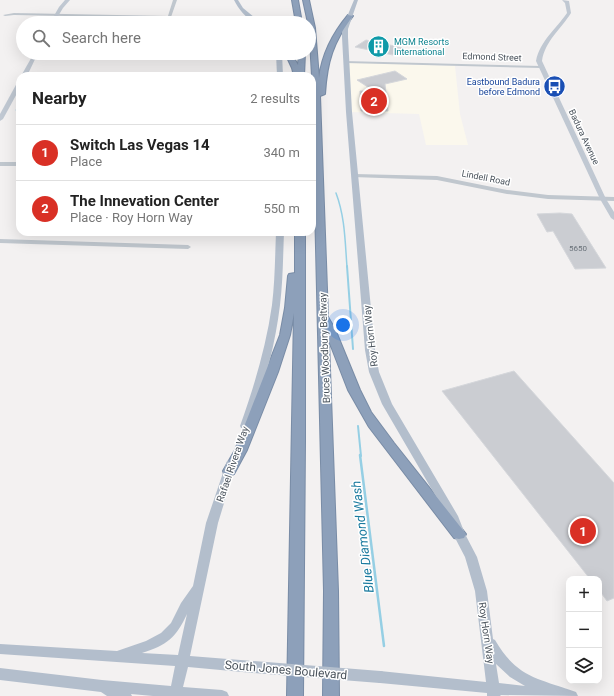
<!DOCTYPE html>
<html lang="en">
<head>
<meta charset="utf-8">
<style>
	body { margin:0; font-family:Roboto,sans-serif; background:#f6f6f6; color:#222 }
	.controls { position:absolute; right:12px; bottom:12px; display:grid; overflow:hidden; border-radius:8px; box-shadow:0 4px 16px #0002 }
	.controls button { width:36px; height:36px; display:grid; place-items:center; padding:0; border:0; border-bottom:1px solid #e0e0e0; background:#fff; color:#222; font:20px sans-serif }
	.you { position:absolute; left:343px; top:325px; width:14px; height:14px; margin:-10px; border:3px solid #fff; border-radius:50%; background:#1a73e8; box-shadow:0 0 0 6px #1a73e833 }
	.badge { display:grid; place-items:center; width:26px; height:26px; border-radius:50%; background:#d93025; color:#fff; font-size:13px; font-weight:700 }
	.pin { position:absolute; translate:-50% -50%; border:2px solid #fff; box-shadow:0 1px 4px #0006 }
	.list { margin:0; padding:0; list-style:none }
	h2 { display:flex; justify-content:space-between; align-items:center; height:52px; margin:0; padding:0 16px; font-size:17px }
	h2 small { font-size:13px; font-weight:400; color:#767676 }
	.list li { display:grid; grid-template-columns:26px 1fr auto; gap:12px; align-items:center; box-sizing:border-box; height:56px; padding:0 16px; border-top:1px solid #e0e0e0 }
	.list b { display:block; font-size:15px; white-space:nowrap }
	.list p { margin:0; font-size:13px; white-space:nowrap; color:#767676 }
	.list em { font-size:13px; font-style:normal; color:#767676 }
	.icon { flex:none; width:22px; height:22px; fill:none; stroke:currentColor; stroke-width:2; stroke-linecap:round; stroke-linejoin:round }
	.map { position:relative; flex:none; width:614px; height:696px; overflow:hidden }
	.search { position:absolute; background:#fff; box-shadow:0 4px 16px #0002; left:16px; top:16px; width:300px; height:44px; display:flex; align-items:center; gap:10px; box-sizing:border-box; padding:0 14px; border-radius:22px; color:#767676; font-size:15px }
	.panel { position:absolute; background:#fff; box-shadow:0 4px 16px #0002; left:16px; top:72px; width:300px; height:164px; border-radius:12px }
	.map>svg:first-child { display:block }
	.commercial { fill:#fbf8ed }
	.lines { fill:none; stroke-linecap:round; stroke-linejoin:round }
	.stream-far3 { stroke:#95cfe4; stroke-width:1 }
	.stream-far2 { stroke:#95cfe4; stroke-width:1.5 }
	.stream-far1 { stroke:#95cfe4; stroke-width:2 }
	.stream { stroke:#95cfe4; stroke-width:2.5 }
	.building { fill:#cbcdd2; stroke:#d5d7db }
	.motorway-casing { stroke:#798ca6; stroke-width:2 }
	.minor { fill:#c0c7ce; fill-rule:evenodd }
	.tertiary { fill:#c0c7ce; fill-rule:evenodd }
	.secondary { fill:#c0c8d2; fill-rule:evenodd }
	.primary { fill:#b3becc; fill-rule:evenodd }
	.motorway { fill:#8da0ba; fill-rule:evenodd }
	.primary-bridge { stroke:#b3becc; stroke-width:12 }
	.labels { text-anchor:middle; stroke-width:3; stroke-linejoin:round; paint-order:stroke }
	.number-label { font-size:8px; fill:#6a727a }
	.far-culture-label { font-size:9px; fill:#0d838f; stroke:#fff; text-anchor:start }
	.far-street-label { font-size:9px; fill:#4a535c; stroke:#fff }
	.far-transit-label { font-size:9px; fill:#164399; stroke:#fff; text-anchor:end }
	.street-label { font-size:10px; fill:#4a535c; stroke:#fff }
	.near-street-label { font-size:12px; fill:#4a535c; stroke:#fff }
	.near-water-label { font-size:13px; font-style:italic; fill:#1b7b9f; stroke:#fff }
</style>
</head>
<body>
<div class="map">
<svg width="614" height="696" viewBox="0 0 614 696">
	<rect width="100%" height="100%" fill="#f3f1f1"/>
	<!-- commercial -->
	<path class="commercial" d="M346 62 455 66 460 114 468 145H426L419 114 349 112Z"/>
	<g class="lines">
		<!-- stream-far3 -->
		<path class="stream-far3" d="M16 110H20"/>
		<!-- stream-far2 -->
		<path class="stream-far2" d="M336 193C345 217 345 241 347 267"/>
		<!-- stream-far1 -->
		<g class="stream-far1">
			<path d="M347 266 353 349"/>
			<path d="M358 426 361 456"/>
		</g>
		<!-- stream -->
		<path class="stream" d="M360 455 384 646"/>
	</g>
	<!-- building -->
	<g class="building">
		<path d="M366 40 404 48 393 55 355 47Z"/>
		<path d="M395 71 407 79 385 84 388 111H361L360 91H374L357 80Z"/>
		<path d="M560 213 572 214 606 268 575 269 553 231 547 232 537 214Z"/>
		<path d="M514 371 614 483V598L607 601 599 590V579H590L442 391Z"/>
	</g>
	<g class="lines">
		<defs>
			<g id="motorway">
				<path d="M292 0H298L302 23H296Z"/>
				<path d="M303 0H309L315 28 319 78C322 54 333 33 348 15L353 16C333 42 327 62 325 94L320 96 328 317 335 329 360 390 371 412 394 443 466 534 464 538 459 539 454 538 369 427 348 390 329 341 338 591 339 696H323L324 591 312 76 309 23H308Z"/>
				<path d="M285 53H291L298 65 299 53H305L304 76H294L292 68Z"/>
				<path d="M295 232H305V441L303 696H287L294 313 290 335 278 372 247 450 234 474 229 476 224 474 223 471 235 450 280 335 285 308 288 276 289 274 295 273Z"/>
			</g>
		</defs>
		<!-- motorway casing -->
		<use href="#motorway" class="motorway-casing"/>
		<!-- minor -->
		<g class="minor">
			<path d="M173 0H177L171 17 169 18 14 15 5 16 3 15 14 13 168 16Z"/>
			<path d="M0 239 188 245 191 247 188 249 0 243Z"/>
		</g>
		<!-- tertiary -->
		<g class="tertiary">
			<path d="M344 61 541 66 543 67 541 68 346 63 344 62Z"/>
			<rect x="0" y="162" width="20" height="4"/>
			<path d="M355 174 437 176 507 190 548 195 614 197V201L548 199 507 194 437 180 353 177V175Z"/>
		</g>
		<!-- secondary -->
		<g class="secondary">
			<path d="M65 0H70L63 8 54 23H50L59 7Z"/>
			<path d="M562 0 569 1 571 13C561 29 545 41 542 61L606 199 614 212V220L611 218 600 199 536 61C540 41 556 29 567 13L565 3Z"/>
			<path d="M34 53H38L27 76H21Z"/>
			<path d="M20 81V88L3 119 0 121V114L17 83Z"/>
		</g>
		<!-- primary -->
		<g class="primary">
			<path d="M234 0H238L243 8 261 23C249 23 239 10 234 0Z"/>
			<path d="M354 0H358L348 29V37L352 112 375 350 379 372 392 404 458 516 465 534 477 557 487 591 493 639 495 640C517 678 538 678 576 692L578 696 500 695 501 696H487V693L380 683 375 681 374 677 375 673 380 671 486 682 475 591 465 557 453 534 449 519 382 404 369 372 365 350 346 112 342 37V29ZM496 664 510 677 525 686 499 683Z"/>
			<path d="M276 53H282L283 76H277Z"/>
			<path d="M276 232H284C283 256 283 281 280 305 275 346 264 387 250 426L249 428H241L240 426C254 387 266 347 272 305 275 281 275 256 276 232Z"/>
			<path d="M231 460 235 461 236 464 218 523 190 656 253 661 257 663 259 667 257 671 253 673 188 667 183 687 222 690 227 692 229 696H153L131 694 132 696H107L101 692 0 680V668L102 680 171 686 175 666 0 654V644L117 651 146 641 161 633 171 623 181 603 193 586 206 523 226 464 227 461ZM187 614 178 655 142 653C167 645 176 638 187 614Z"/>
		</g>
		<!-- motorway -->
		<use href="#motorway" class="motorway"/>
		<!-- primary-bridge -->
		<path class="primary-bridge" d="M253 667 380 677"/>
	</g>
	<!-- icons -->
	<defs>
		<symbol id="building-disc" viewBox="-11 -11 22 22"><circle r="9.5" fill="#0f9aa8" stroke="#fff"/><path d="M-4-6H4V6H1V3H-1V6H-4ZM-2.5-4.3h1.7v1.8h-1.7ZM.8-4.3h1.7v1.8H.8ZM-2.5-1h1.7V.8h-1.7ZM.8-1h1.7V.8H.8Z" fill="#fff"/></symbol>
		<symbol id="bus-disc" viewBox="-11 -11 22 22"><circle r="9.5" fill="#1a4fb4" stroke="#fff"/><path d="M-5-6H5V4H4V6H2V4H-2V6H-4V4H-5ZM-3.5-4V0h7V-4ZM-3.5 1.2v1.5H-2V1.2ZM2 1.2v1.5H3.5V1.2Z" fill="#fff"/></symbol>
	</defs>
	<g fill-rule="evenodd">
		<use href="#building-disc" x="366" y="34" width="25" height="25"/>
		<use href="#bus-disc" x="542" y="74" width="25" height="25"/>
	</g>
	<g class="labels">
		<!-- number labels -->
		<g class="number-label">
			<text x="578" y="251">5650</text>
		</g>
		<!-- far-culture labels -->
		<g class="far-culture-label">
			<text x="394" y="45">MGM Resorts<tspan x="394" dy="10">International</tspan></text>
		</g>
		<!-- far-street labels -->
		<g class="far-street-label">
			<text transform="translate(492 57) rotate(2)" y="3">Edmond Street</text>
			<text transform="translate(584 137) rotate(65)" y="3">Badura Avenue</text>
			<text transform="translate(486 178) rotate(11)" y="3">Lindell Road</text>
		</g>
		<!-- far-transit labels -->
		<g class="far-transit-label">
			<text x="540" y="85">Eastbound Badura<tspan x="540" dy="10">before Edmond</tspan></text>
		</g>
		<!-- street labels -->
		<g class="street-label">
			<text transform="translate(370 336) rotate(-97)" y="4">Roy Horn Way</text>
			<text transform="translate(324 348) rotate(-92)" y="4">Bruce Woodbury Beltway</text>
			<text transform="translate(232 464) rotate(-71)" y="4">Rafael Rivera Way</text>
			<text transform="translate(487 633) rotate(82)" y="4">Roy Horn Way</text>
		</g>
		<!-- near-street labels -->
		<g class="near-street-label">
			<text transform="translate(286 670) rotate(5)" y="4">South Jones Boulevard</text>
		</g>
		<!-- near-water labels -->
		<g class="near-water-label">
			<text transform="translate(362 537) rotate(-97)" y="5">Blue Diamond Wash</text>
		</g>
	</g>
</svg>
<div class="controls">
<button>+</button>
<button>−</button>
<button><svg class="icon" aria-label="layers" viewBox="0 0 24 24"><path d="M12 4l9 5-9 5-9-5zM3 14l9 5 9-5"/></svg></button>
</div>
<div class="you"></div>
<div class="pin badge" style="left:583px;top:531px">1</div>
<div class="pin badge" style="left:374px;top:101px">2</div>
<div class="search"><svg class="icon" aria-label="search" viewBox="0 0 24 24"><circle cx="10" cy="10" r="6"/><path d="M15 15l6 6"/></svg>Search here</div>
<section class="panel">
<h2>Nearby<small>2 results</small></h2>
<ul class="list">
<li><span class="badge">1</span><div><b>Switch Las Vegas 14</b><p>Place</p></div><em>340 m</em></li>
<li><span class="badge">2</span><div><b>The Innevation Center</b><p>Place · Roy Horn Way</p></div><em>550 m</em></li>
</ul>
</section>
</div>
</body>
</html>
